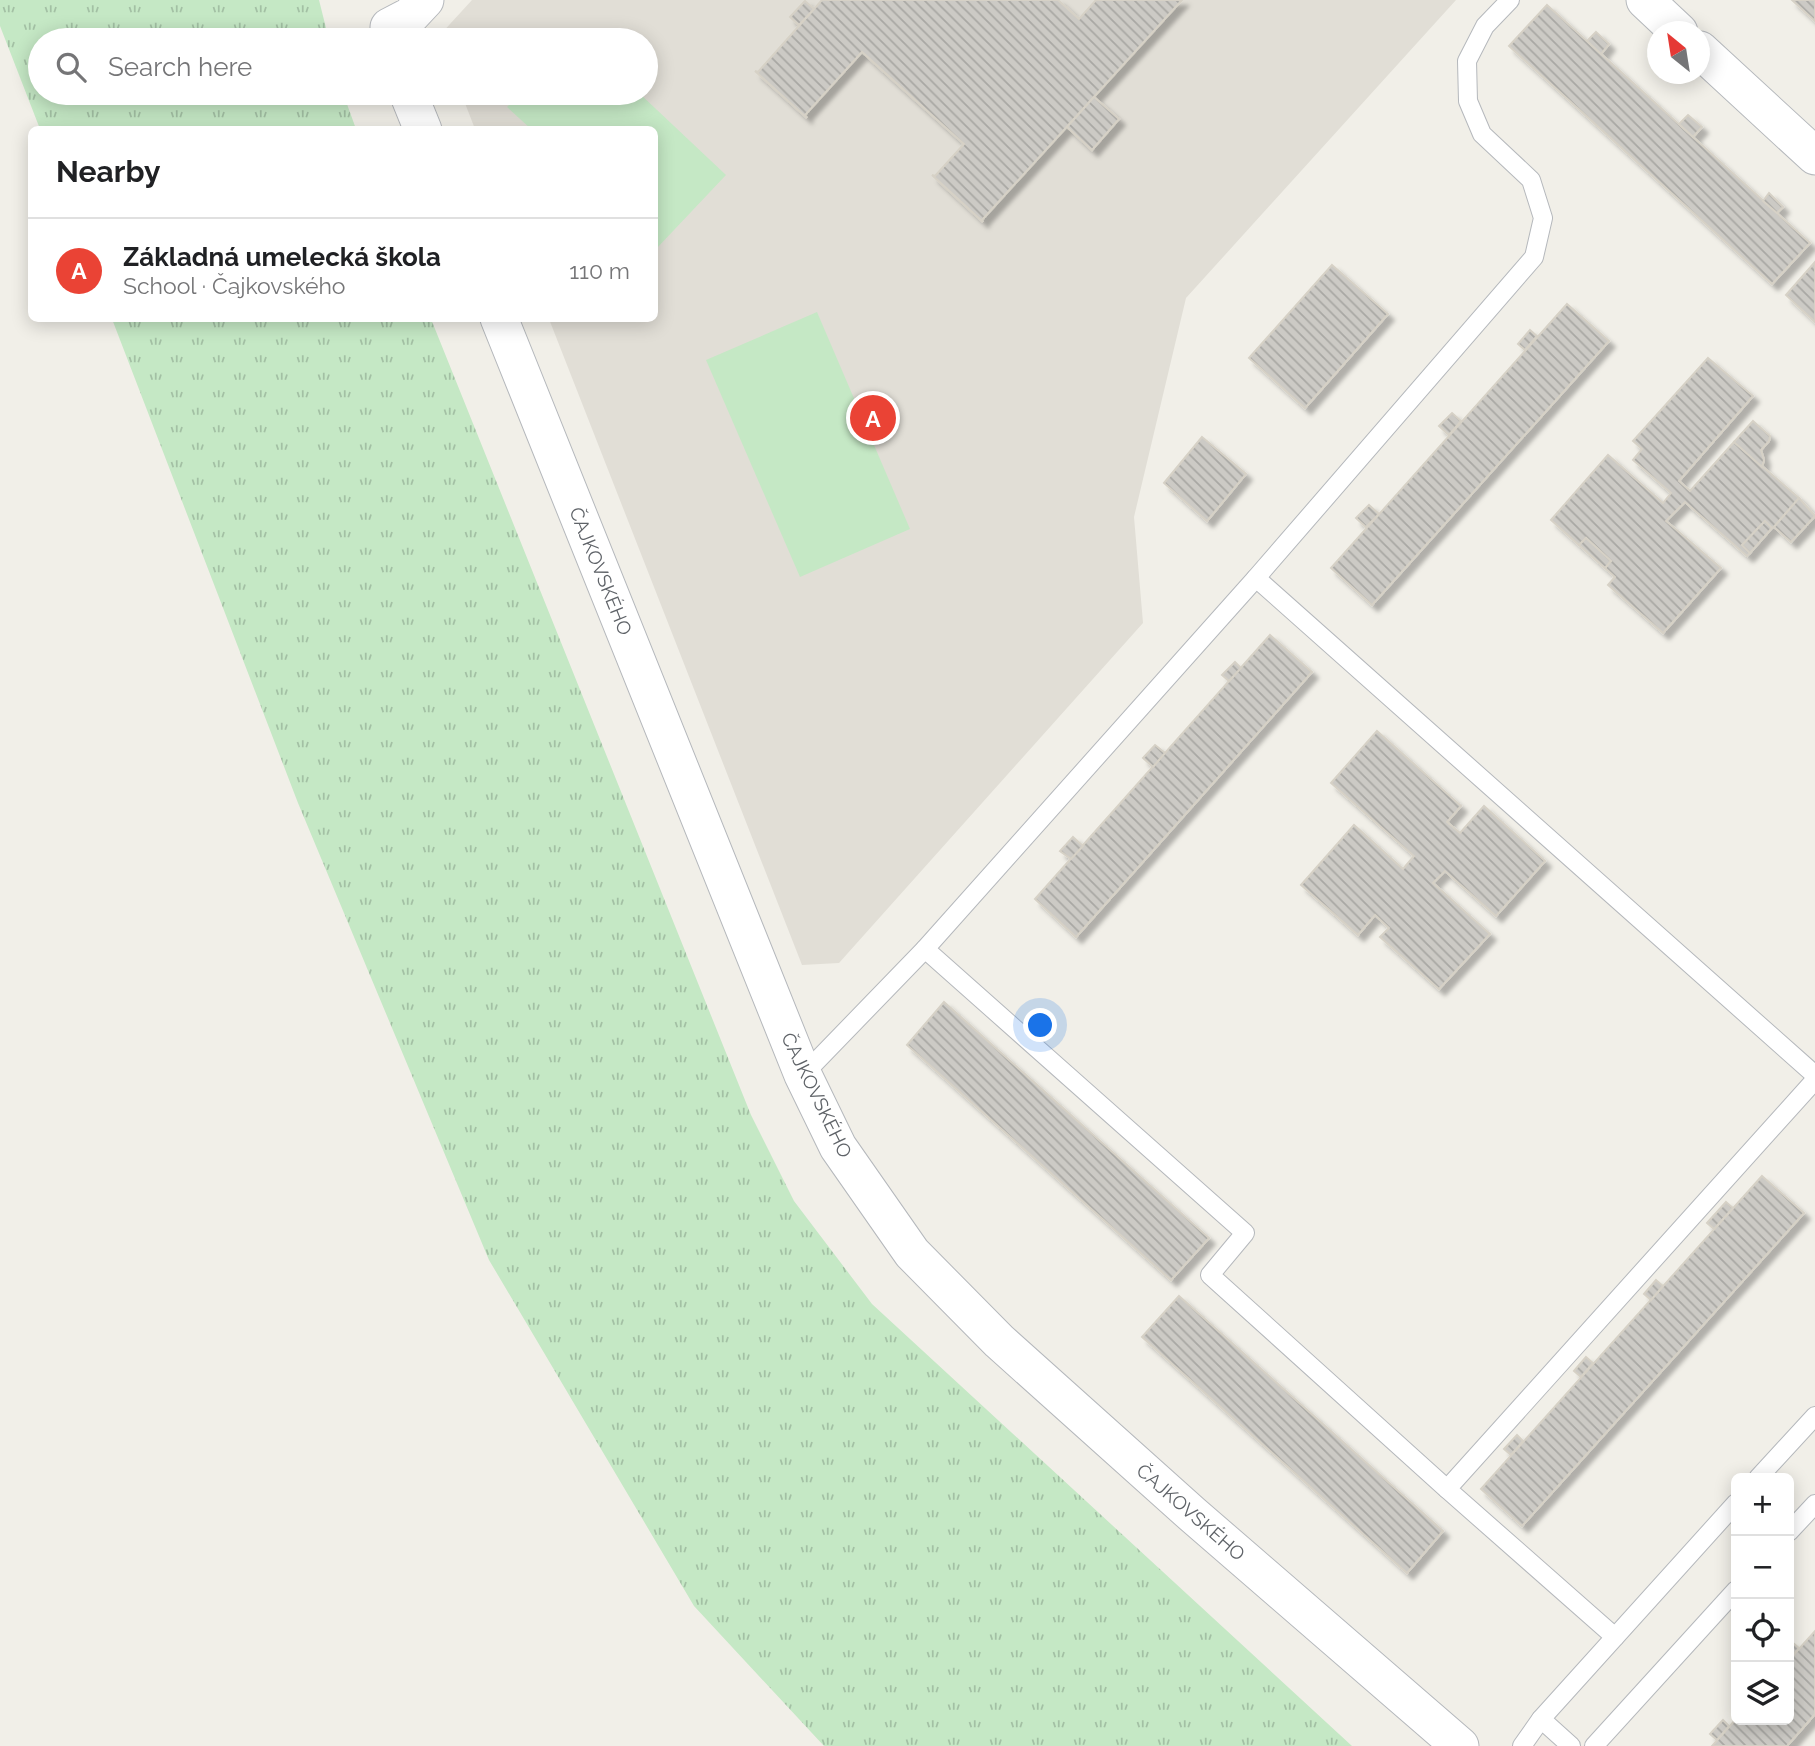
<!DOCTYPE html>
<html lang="en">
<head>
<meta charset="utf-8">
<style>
	body { margin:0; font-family:Raleway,sans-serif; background:#f6f6f6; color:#202124 }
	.controls { position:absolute; right:21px; bottom:21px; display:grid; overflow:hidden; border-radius:10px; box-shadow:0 4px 18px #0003 }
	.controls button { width:63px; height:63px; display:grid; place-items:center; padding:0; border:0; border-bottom:2px solid #e0e0e0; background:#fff; color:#202124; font:35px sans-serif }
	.compass { position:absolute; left:1647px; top:21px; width:63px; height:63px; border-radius:50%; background:#fff; box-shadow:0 4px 18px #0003; rotate:330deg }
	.you { position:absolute; left:1041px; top:1026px; width:24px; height:24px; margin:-18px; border:5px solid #fff; border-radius:50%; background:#1a73e8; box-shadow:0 0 0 10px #1a73e833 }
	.badge { display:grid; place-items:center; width:46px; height:46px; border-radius:50%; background:#ea4335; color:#fff; font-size:23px; font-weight:700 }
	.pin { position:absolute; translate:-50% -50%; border:4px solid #fff; box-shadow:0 2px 7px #0006 }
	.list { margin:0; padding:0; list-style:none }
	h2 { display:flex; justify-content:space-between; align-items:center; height:91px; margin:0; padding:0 28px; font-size:30px }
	h2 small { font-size:23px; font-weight:400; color:#757577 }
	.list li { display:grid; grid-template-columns:46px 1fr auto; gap:21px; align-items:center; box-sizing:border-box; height:105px; padding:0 28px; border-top:2px solid #e0e0e0 }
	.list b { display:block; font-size:26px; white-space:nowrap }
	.list p { margin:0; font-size:23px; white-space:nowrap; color:#757577 }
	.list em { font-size:23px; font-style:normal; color:#757577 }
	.icon { flex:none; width:38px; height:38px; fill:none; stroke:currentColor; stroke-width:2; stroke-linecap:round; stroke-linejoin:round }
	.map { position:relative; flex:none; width:1815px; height:1746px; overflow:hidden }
	.search { position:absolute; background:#fff; box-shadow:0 4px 18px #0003; left:28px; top:28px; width:630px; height:77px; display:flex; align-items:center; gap:18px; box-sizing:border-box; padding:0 24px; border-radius:38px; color:#757577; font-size:26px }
	.panel { position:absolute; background:#fff; box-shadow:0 4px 18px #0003; left:28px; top:126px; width:630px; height:196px; border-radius:10px }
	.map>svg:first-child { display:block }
	.education { fill:#e1ded6 }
	.park { fill:url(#park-tufts) }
	.pitch { fill:#c5e8c5 }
	.building { fill:url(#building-back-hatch); stroke:#d6d1c6; stroke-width:2; filter:url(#shadow) }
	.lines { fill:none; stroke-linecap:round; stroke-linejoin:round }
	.lane-casing { stroke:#b5b8bc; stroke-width:20 }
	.street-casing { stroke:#b5b8bc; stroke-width:39 }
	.lane { stroke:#fff; stroke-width:18 }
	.street { stroke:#fff; stroke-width:37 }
	.labels { text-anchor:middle; stroke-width:5; stroke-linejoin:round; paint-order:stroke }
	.street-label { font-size:19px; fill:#5f6368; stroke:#fff }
</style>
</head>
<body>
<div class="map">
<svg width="1815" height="1746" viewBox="0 0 1815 1746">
	<defs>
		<pattern id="park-tufts" width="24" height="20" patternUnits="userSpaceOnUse" patternTransform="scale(1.75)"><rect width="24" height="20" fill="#c5e8c5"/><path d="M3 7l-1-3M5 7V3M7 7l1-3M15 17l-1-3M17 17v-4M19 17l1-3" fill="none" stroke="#a3c0a4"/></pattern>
		<pattern id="building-back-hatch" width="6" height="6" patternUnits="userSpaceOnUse" patternTransform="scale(1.75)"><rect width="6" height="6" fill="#cccac5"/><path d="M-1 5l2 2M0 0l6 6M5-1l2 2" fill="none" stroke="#a9a8a4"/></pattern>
		<filter id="shadow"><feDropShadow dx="6" dy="6" stdDeviation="2" flood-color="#0004"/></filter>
	</defs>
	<rect width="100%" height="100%" fill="#f1efe8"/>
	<!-- education -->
	<path class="education" d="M472 0H1456L1186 298 1134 517 1143 623 839 963 802 965 549 319 654 318V130L475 129 461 93H646V40H440L439 36Z"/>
	<!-- park -->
	<g class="park">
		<path d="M0 0H319L329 40H40V93H343L356 129H40L0 26Z"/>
		<path d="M112 319H431L751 1115 794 1201 872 1304 1352 1746H824L694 1606 489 1260 298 803Z"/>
	</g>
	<!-- pitch -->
	<g class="pitch">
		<path d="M520 93H639L726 175 657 248 654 245V130L531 129 507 107Z"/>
		<path d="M817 312 910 529 800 577 706 360Z"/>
	</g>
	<!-- building -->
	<g class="building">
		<path d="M822 0H1058L1079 19 1096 0H1182L982 220 983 222 932 175 935 176 964 144 862 52 805 115 807 118 755 71 758 72Z"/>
		<path d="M1792 0H1815V21Z"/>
		<path d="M805 1 814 9 799 25 790 17Z"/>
		<path d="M1547 5 1810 243 1772 284 1509 46Z"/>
		<path d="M1596 32 1609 44 1601 54 1587 41Z"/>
		<path d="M1094 97 1119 119 1092 150 1067 127Z"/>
		<path d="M1688 115 1702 127 1693 137 1679 124Z"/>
		<path d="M1769 193 1783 207 1777 213 1763 201Z"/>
		<path d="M1815 262V322L1786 295Z"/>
		<path d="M1332 265 1388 314 1305 408 1249 358Z"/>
		<path d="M1567 304 1609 341 1372 605 1331 568Z"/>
		<path d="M1530 330 1537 336 1525 350 1518 344Z"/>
		<path d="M1708 358 1753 396 1679 481 1690 491 1734 442 1799 498 1774 527 1772 528 1765 521 1742 545 1750 553 1747 556 1685 502 1666 521 1721 568 1663 633 1608 585 1615 577 1605 568 1611 561 1586 538 1579 545 1551 520 1608 455 1663 503 1671 493 1633 460 1642 449 1633 441Z"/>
		<path d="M1452 413 1461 421 1449 435 1439 426Z"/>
		<path d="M1753 421 1770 436 1769 441 1761 450 1764 460 1762 467 1734 442Z"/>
		<path d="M1202 437 1246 474 1207 521 1164 483Z"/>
		<path d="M1799 498 1815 516 1791 542 1774 527Z"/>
		<path d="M1369 505 1379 514 1366 527 1356 518Z"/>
		<path d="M1765 521 1772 528 1750 553 1742 545Z"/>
		<path d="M1586 538 1611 561 1605 568 1579 545Z"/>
		<path d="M1270 635 1312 672 1076 937 1035 899Z"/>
		<path d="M1235 662 1241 668 1229 681 1222 675Z"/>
		<path d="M1377 731 1461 806 1447 822 1460 833 1484 806 1545 861 1496 916 1445 871 1433 883 1490 934 1439 989 1380 937 1389 928 1375 915 1358 935 1301 885 1354 825 1403 869 1414 856 1331 783Z"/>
		<path d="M1155 745 1165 753 1153 767 1143 758Z"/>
		<path d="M1073 837 1083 846 1071 859 1060 851Z"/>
		<path d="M944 1002 1209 1238 1171 1280 907 1045Z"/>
		<path d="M1762 1176 1804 1213 1522 1526 1481 1489Z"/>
		<path d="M1726 1202 1733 1208 1714 1229 1707 1223Z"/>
		<path d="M1656 1280 1663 1286 1651 1300 1644 1294Z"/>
		<path d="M1179 1296 1443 1531 1407 1573 1142 1337Z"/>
		<path d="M1586 1357 1593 1363 1581 1377 1574 1371Z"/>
		<path d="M1517 1435 1523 1441 1511 1455 1504 1449Z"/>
		<path d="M1815 1631V1714L1787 1746H1712L1736 1719 1789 1720V1660Z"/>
		<path d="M1792 1642 1799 1648 1789 1660V1646Z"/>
		<path d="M1723 1720 1729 1726 1717 1740 1710 1734Z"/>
	</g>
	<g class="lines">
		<defs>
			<g id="lane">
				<path d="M1256 578 1534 257 1543 218 1531 180 1482 134 1468 101 1467 61 1485 26 1510 0"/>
				<path d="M925 949 1245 1233 1210 1275 1447 1489"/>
				<path d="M803 1075 925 949 1256 578 1815 1075"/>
				<path d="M1758 1478 1815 1416"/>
				<path d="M1789 1532 1815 1504"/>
				<path d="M1615 1637 1447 1489 1815 1080"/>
				<path d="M1541 1719 1571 1746"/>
				<path d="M1522 1746 1541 1719 1736 1503"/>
				<path d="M1594 1746 1736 1590"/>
			</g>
			<g id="street">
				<path d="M1645 0 1679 32"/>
				<path d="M389 27 410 16 425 0"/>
				<path d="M1700 50 1815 156"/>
				<path d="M408 93 423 130"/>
				<path d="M499 318 803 1075 838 1147 912 1253 999 1341 1192 1514 1460 1746"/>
			</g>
		</defs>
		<!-- lane casing -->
		<use href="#lane" class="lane-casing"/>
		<!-- street casing -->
		<use href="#street" class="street-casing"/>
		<!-- lane -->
		<use href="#lane" class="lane"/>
		<!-- street -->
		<use href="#street" class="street"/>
	</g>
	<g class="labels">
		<!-- street labels -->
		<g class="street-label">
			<text transform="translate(601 571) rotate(68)" y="7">ČAJKOVSKÉHO</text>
			<text transform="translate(817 1095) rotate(64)" y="7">ČAJKOVSKÉHO</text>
			<text transform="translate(1191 1512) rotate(41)" y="7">ČAJKOVSKÉHO</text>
		</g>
	</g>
</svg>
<div class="controls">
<button>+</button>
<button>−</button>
<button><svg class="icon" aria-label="locate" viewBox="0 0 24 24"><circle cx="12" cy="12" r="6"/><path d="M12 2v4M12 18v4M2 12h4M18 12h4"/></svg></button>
<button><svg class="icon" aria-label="layers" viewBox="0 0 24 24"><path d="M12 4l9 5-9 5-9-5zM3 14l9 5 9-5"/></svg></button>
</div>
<svg class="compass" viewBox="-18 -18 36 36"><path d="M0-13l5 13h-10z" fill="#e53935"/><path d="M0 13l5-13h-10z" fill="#757577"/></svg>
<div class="you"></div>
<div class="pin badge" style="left:873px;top:418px">A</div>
<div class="search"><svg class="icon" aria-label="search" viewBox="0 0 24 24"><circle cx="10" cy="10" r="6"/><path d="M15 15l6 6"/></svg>Search here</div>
<section class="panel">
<h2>Nearby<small></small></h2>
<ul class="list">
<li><span class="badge">A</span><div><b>Základná umelecká škola</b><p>School · Čajkovského</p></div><em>110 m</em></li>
</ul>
</section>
</div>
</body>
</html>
